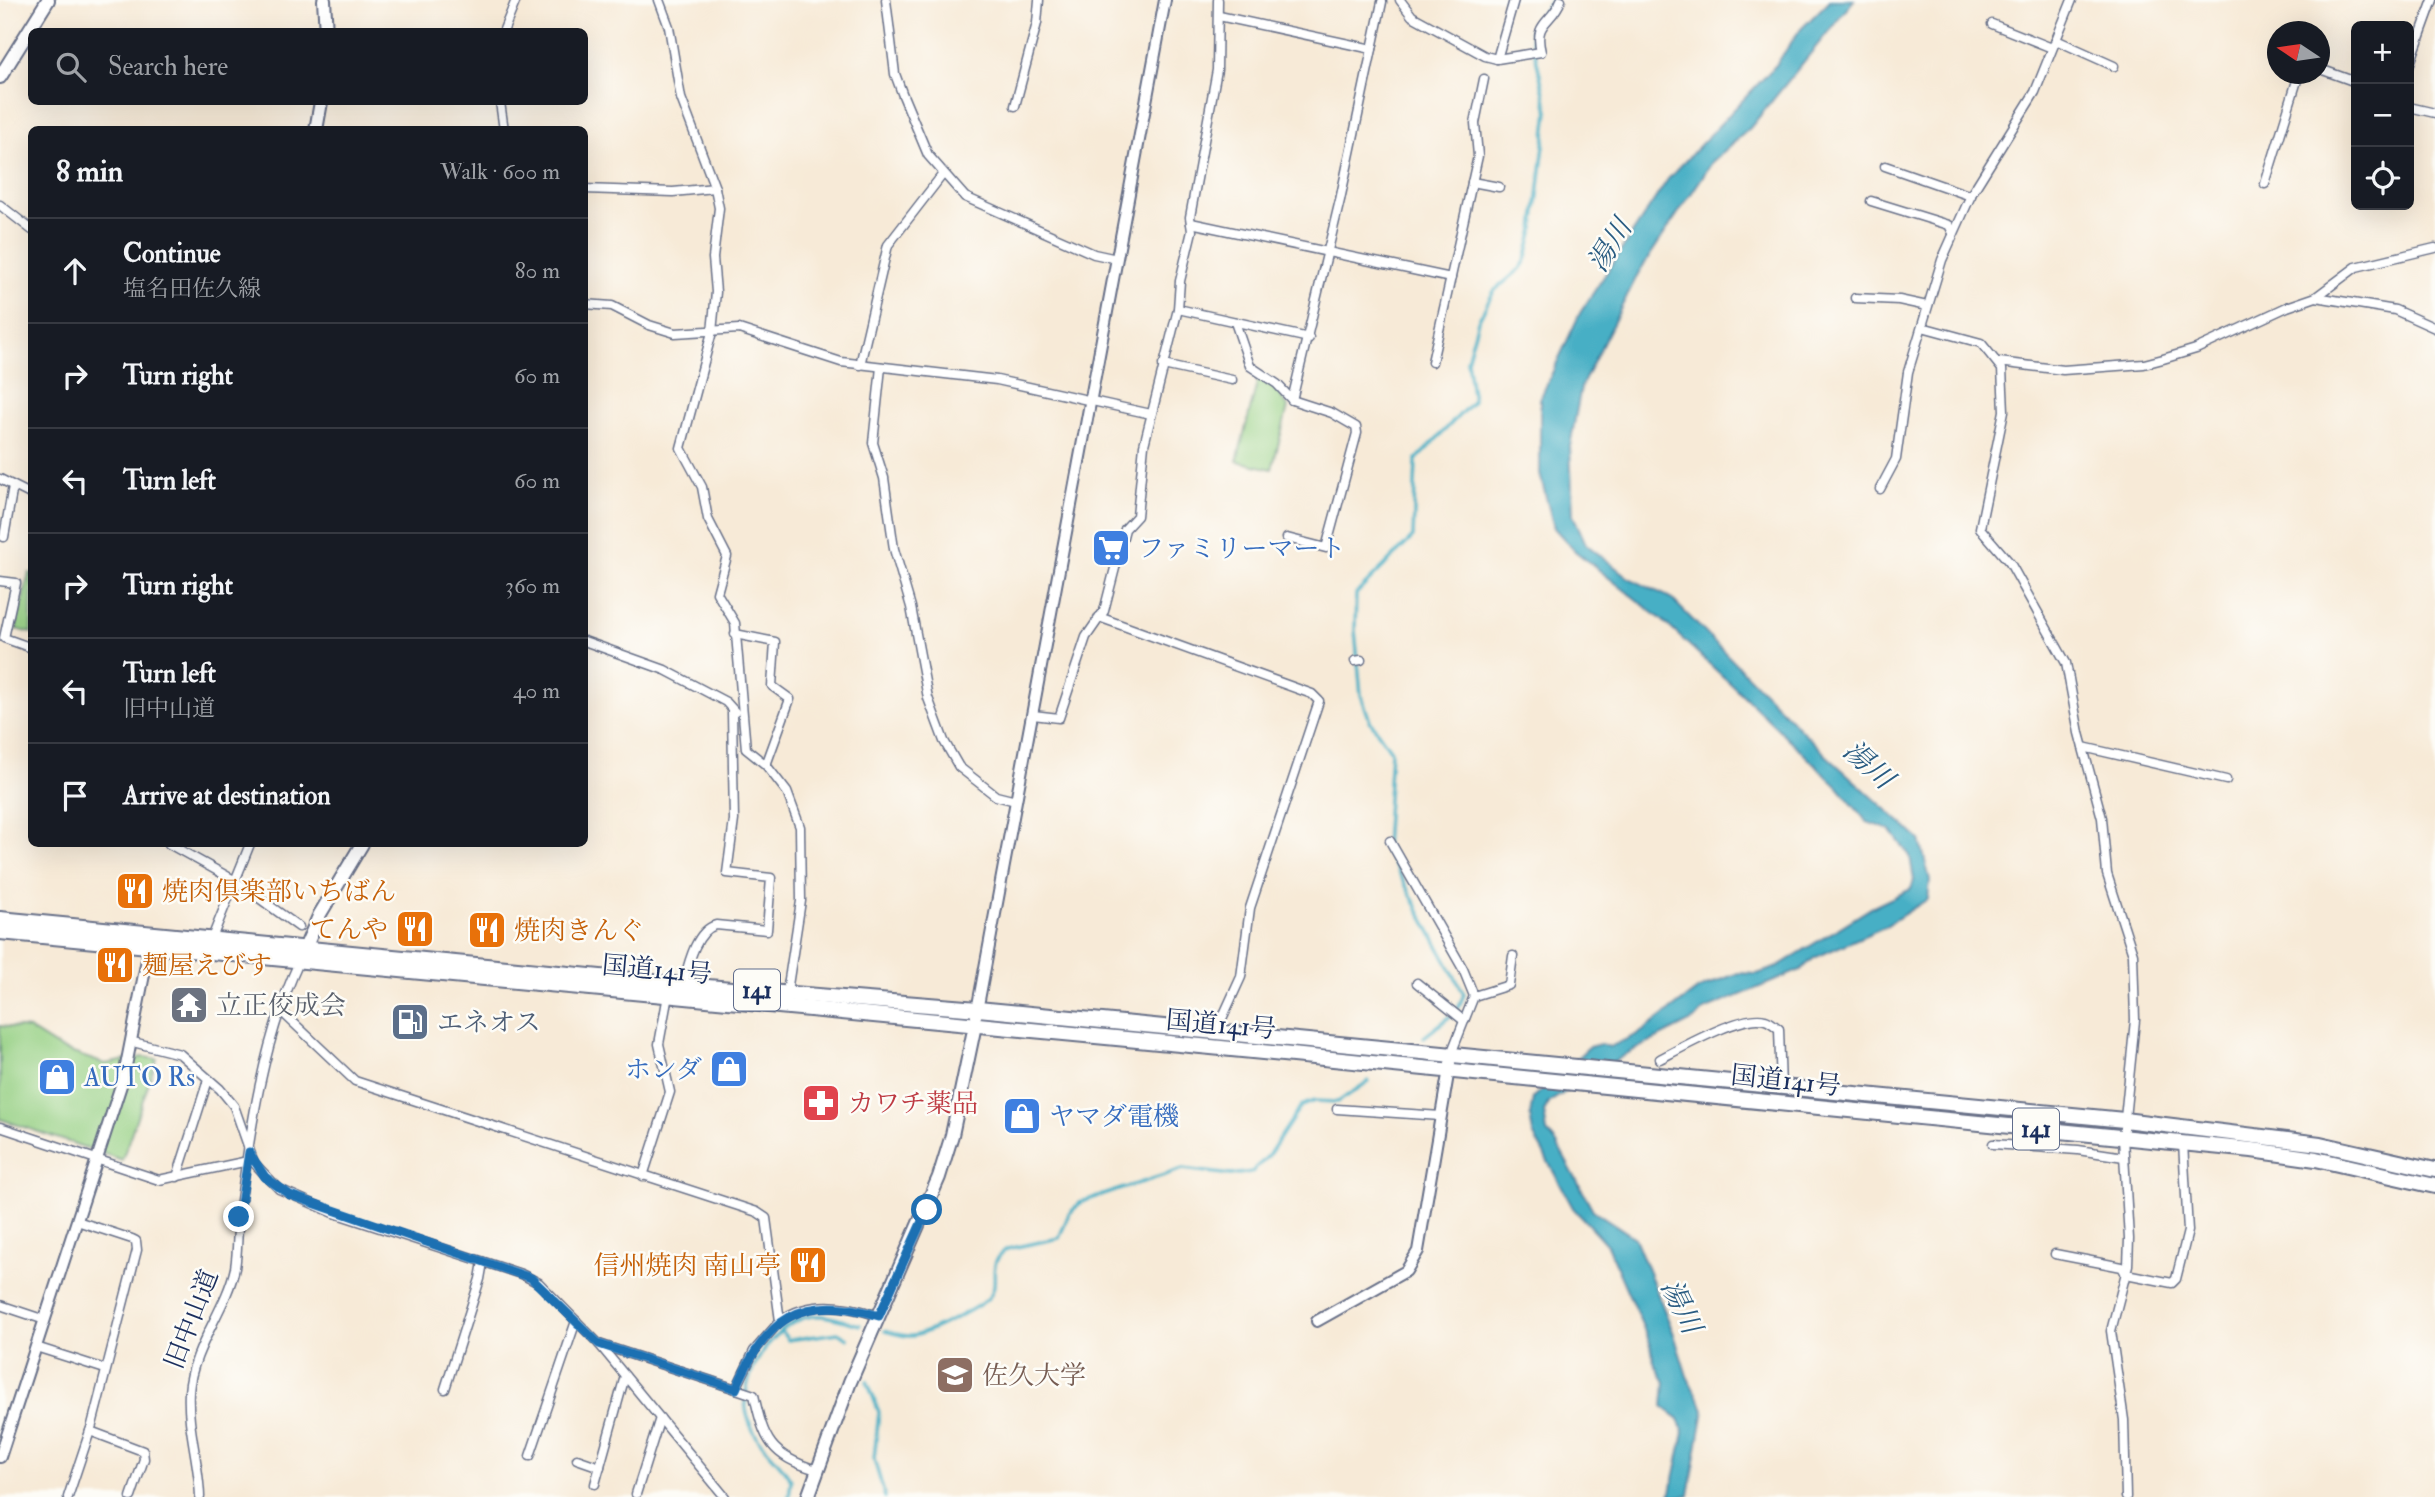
<!DOCTYPE html>
<html lang="en">
<head>
<meta charset="utf-8">
<style>
	body { margin:0; font-family:"IM FELL Double Pica","Noto Serif JP",serif; background:#20242c; color:#f1f3f6 }
	.controls { position:absolute; right:21px; top:21px; display:grid; overflow:hidden; border-radius:10px; box-shadow:0 7px 28px #0002 }
	.controls button { width:63px; height:63px; display:grid; place-items:center; padding:0; border:0; border-bottom:2px solid #363941; background:#171b24; color:#f1f3f6; font:35px sans-serif }
	.compass { position:absolute; left:2267px; top:21px; width:63px; height:63px; border-radius:50%; background:#171b24; box-shadow:0 7px 28px #0002; rotate:283deg }
	.stop { position:absolute; width:21px; height:21px; margin:-16px; border:5px solid #1f6fb2; border-radius:50%; background:#fff }
	.stop.end { background:#1f6fb2; border-color:#fff; box-shadow:0 2px 7px #0008 }
	.list { margin:0; padding:0; list-style:none }
	h2 { display:flex; justify-content:space-between; align-items:center; height:91px; margin:0; padding:0 28px; font-size:30px }
	h2 small { font-size:23px; font-weight:400; color:#9ea1a6 }
	.list li { display:grid; grid-template-columns:46px 1fr auto; gap:21px; align-items:center; box-sizing:border-box; height:105px; padding:0 28px; border-top:2px solid #363941 }
	.list b { display:block; font-size:26px; white-space:nowrap }
	.list p { margin:0; font-size:23px; white-space:nowrap; color:#9ea1a6 }
	.list em { font-size:23px; font-style:normal; color:#9ea1a6 }
	.icon { flex:none; width:38px; height:38px; fill:none; stroke:currentColor; stroke-width:2; stroke-linecap:round; stroke-linejoin:round }
	.map { position:relative; flex:none; width:2435px; height:1497px; overflow:hidden }
	.search { position:absolute; background:#171b24; box-shadow:0 7px 28px #0002; left:28px; top:28px; width:560px; height:77px; display:flex; align-items:center; gap:18px; box-sizing:border-box; padding:0 24px; border-radius:10px; color:#9ea1a6; font-size:26px }
	.panel { position:absolute; background:#171b24; box-shadow:0 7px 28px #0002; left:28px; top:126px; width:560px; height:721px; border-radius:10px }
	.map>svg:first-child { display:block }
	.green { fill:#96d084; stroke:#588071; stroke-width:2 }
	.water { fill:#46afc5; stroke:#306f92; stroke-width:2 }
	.lines { fill:none; stroke-linecap:round; stroke-linejoin:round }
	.stream { stroke:#46afc5; stroke-width:3.5 }
	.minor-casing { stroke:#687088; stroke-width:11 }
	.tertiary-casing { stroke:#687088; stroke-width:14 }
	.secondary-casing { stroke:#687088; stroke-width:16 }
	.primary-casing { stroke:#687088; stroke-width:16 }
	.trunk-casing { stroke:#687088; stroke-width:18 }
	.minor { stroke:#fff; stroke-width:8 }
	.tertiary { stroke:#fff; stroke-width:10 }
	.secondary { stroke:#fff; stroke-width:12 }
	.primary { stroke:#fff; stroke-width:12 }
	.trunk { stroke:#fff; stroke-width:14 }
	.route { stroke:#1f6fb2; stroke-width:9 }
	.labels { text-anchor:middle; stroke-width:5; stroke-linejoin:round; paint-order:stroke }
	.shield { fill:#fdfcf7; stroke:#5f6c8c; stroke-width:2 }
	.shield-label { font-size:24px; font-weight:bold; fill:#1b2f5e }
	.shop-label { font-size:26px; fill:#366cbe; stroke:#fdfcf7; text-anchor:start }
	.food-label { font-size:26px; fill:#c56008; stroke:#fdfcf7; text-anchor:start }
	.street-label { font-size:26px; fill:#1b2f5e; stroke:#fdfcf7 }
	.worship-label { font-size:26px; fill:#5b616d; stroke:#fdfcf7; text-anchor:start }
	.service-label { font-size:26px; fill:#4e5e75; stroke:#fdfcf7; text-anchor:start }
	.health-label { font-size:26px; fill:#be3a42; stroke:#fdfcf7; text-anchor:start }
	.education-label { font-size:26px; fill:#785e54; stroke:#fdfcf7; text-anchor:start }
	.water-label { font-size:28px; font-style:italic; fill:#2a5c82; stroke:#fdfcf7 }
</style>
</head>
<body>
<div class="map">
<svg width="2435" height="1497" viewBox="0 0 2435 1497">
	<rect width="100%" height="100%" fill="#fdfcf7"/>
	<filter id="ink" filterUnits="userSpaceOnUse"><feTurbulence type="fractalNoise" baseFrequency=".0143" numOctaves="2"/><feDisplacementMap in="SourceGraphic" scale="14" xChannelSelector="R" yChannelSelector="G"/><feConvolveMatrix kernelMatrix="1 2 1 2 8 2 1 2 1" color-interpolation-filters="sRGB"/></filter>
	<filter id="wash" filterUnits="userSpaceOnUse"><feTurbulence type="fractalNoise" baseFrequency=".00686" numOctaves="4" result="noise"/><feDisplacementMap in="SourceGraphic" scale="28" xChannelSelector="R" yChannelSelector="G"/><feGaussianBlur stdDeviation="1.57" result="paint"/><feColorMatrix in="noise" values="0 0 0 0 0 0 0 0 0 0 0 0 0 0 0 0 0 1.4 0 .05"/><feComposite in="paint" operator="in"/></filter>
	<g filter="url(#wash)">
		<rect width="100%" height="100%" fill="#f7ead7"/>
		<!-- green -->
		<g class="green">
			<path d="M1258 379 1273 386 1288 407 1272 469 1237 461Z"/>
			<path d="M29 573H32L31 633 16 629Z"/>
			<path d="M0 1026 29 1029 61 1049 105 1064 143 1057 157 1059 122 1160 0 1119Z"/>
		</g>
		<!-- water -->
		<path class="water" d="M1830 0H1854L1750 128 1713 161 1639 272 1581 387 1570 446 1573 515 1586 544 1629 578 1671 598 1827 756 1920 840 1930 880 1928 899 1884 927 1814 958 1801 970 1704 1010 1696 1019 1628 1053 1548 1103 1544 1112 1547 1132 1557 1144 1593 1210 1635 1238 1674 1334 1687 1376 1704 1410 1689 1495 1670 1497 1684 1432 1679 1419 1663 1407 1665 1382 1654 1363 1651 1345 1607 1245 1573 1208 1533 1134 1530 1115 1533 1098 1589 1047 1600 1044 1610 1047 1640 1033 1699 989 1738 973 1757 974 1775 968 1871 908 1911 889 1914 880 1910 856 1890 830 1867 822 1838 787 1746 698 1661 619 1575 551 1554 528 1540 474V399L1580 313 1668 179 1776 65 1799 31Z"/>
		<g class="lines">
			<!-- stream -->
			<g class="stream">
				<path d="M1424 1037 1457 1011 1464 994 1385 847 1391 751 1370 721 1361 695 1355 630 1356 594 1413 537 1416 460 1473 401 1467 360 1478 321 1494 291 1520 269 1526 260 1534 229 1548 111 1530 30 1552 0"/>
				<path d="M885 1331C894 1333 903 1337 912 1336 924 1335 981 1307 989 1297 1002 1281 984 1264 1007 1249L1059 1238 1069 1214 1081 1202 1183 1169 1231 1175 1252 1172 1268 1156 1301 1106 1314 1101 1338 1102 1369 1081"/>
				<path d="M782 1332 788 1340 838 1333 848 1339"/>
				<path d="M867 1381 879 1412 874 1459 885 1497"/>
				<path d="M789 1497 791 1480C777 1455 755 1446 747 1414 737 1378 775 1320 813 1316 828 1314 846 1322 860 1325"/>
			</g>
		</g>
	</g>
	<g filter="url(#ink)">
		<g class="lines">
			<defs>
				<g id="minor">
					<path d="M659 0 669 27 681 98 715 188 719 208 713 258 716 292 712 332 681 448 702 487 708 519 727 556 717 593 735 623 746 749 766 765 787 792 800 827 801 901 787 992"/>
					<path d="M886 0 895 74 902 93 928 155 965 197 1094 254 1117 259"/>
					<path d="M1400 0 1412 16 1485 56 1497 59 1514 0"/>
					<path d="M1219 16 1372 49"/>
					<path d="M1992 24 2052 48"/>
					<path d="M503 32 516 0"/>
					<path d="M2056 40 2114 66"/>
					<path d="M1497 59 1541 52C1533 21 1552 24 1561 0"/>
					<path d="M2409 66 2433 0"/>
					<path d="M2320 69 2356 82"/>
					<path d="M500 102 504 130"/>
					<path d="M1015 106 1037 23 1039 0"/>
					<path d="M2409 107 2435 113"/>
					<path d="M1885 166 1971 196"/>
					<path d="M1472 182 1499 187"/>
					<path d="M2265 184 2299 74"/>
					<path d="M584 189 673 192 715 188"/>
					<path d="M1871 201 1949 225 1953 233"/>
					<path d="M0 205 32 230"/>
					<path d="M1191 223 1451 278"/>
					<path d="M2316 297 2395 310 2435 328"/>
					<path d="M1855 298 1899 300 1927 306"/>
					<path d="M584 304 612 306 649 325 675 333 739 329 841 362 997 380 1151 414"/>
					<path d="M1178 309 1309 338"/>
					<path d="M1235 322 1250 366 1277 384 1292 400 1332 413 1356 427 1357 433 1326 548 1287 538"/>
					<path d="M1922 327 1981 343 2002 369 2004 411 1980 528 2010 563 2066 663 2079 733 2102 818 2107 874 2133 954 2135 1020 2123 1138 2129 1239 2128 1265 2111 1331 2124 1420 2126 1497"/>
					<path d="M1432 362 1478 156 1475 123 1484 79"/>
					<path d="M1999 362 2063 370 2144 364 2163 359 2196 349 2287 307 2316 297 2356 267 2435 248"/>
					<path d="M860 365 888 245 943 174"/>
					<path d="M1163 365 1232 380"/>
					<path d="M881 367 873 443 884 478 894 549 911 607 928 698 944 741 959 767 996 796 1016 801"/>
					<path d="M1292 400 1340 200 1382 2"/>
					<path d="M0 479 32 495"/>
					<path d="M1880 489 1896 459 1908 372 1942 260 1972 193 2035 92 2072 0"/>
					<path d="M4 537 13 486"/>
					<path d="M0 581 16 583 4 638 32 648"/>
					<path d="M1099 617 1312 694 1319 701 1250 908 1241 977 1215 1034"/>
					<path d="M735 634 775 642 772 686 790 699 766 765"/>
					<path d="M584 641 665 670 726 702 735 712"/>
					<path d="M1355 661 1361 660"/>
					<path d="M1033 715 1059 718 1086 637 1104 611 1125 529 1137 516 1144 445 1178 309 1180 281 1192 231 1190 217 1217 70 1218 0"/>
					<path d="M2083 747 2226 780"/>
					<path d="M1390 841 1463 969 1474 996"/>
					<path d="M169 844 234 880 299 927"/>
					<path d="M212 938 250 844"/>
					<path d="M1417 983 1463 1020"/>
					<path d="M683 985C688 966 695 931 716 925L767 930 771 878 727 873 734 820 732 712"/>
					<path d="M280 1010 355 1081 757 1212 766 1218 780 1321 754 1351 736 1389 599 1344"/>
					<path d="M133 1042 180 1054 220 1089 234 1106 254 1163 279 1189 334 1213 521 1274 539 1283 599 1344 725 1497"/>
					<path d="M1451 1054 1474 996 1509 985 1513 956"/>
					<path d="M1660 1059C1681 1048 1743 1013 1765 1020 1770 1021 1775 1026 1779 1029L1781 1088"/>
					<path d="M1337 1109 1441 1116"/>
					<path d="M0 1127 159 1180 248 1161"/>
					<path d="M1993 1144 2078 1150 2124 1157"/>
					<path d="M643 1176 670 1092 659 1044 668 995"/>
					<path d="M177 1177 208 1080"/>
					<path d="M2055 1254 2122 1267 2126 1274 2172 1283 2176 1279 2188 1231 2183 1143"/>
					<path d="M0 1305 45 1320"/>
					<path d="M780 1321C809 1299 847 1305 879 1316"/>
					<path d="M36 1347 105 1369"/>
					<path d="M445 1389 480 1279 483 1262"/>
					<path d="M736 1389 754 1395C764 1440 770 1456 817 1470"/>
					<path d="M90 1431 143 1451 144 1459 131 1497"/>
					<path d="M530 1456 576 1321"/>
					<path d="M577 1459 600 1467"/>
					<path d="M595 1484 625 1376"/>
					<path d="M636 1494 660 1418"/>
					<path d="M68 1497 92 1425 137 1250 136 1241 132 1239 77 1221"/>
					<path d="M200 1497C199 1461 187 1428 189 1392 192 1348 226 1310 235 1268 238 1250 237 1232 239 1215 250 1130 263 1040 299 962"/>
				</g>
				<g id="tertiary">
					<path d="M976 1016 1165 0"/>
					<path d="M1317 1321 1406 1271 1418 1251 1450 1063"/>
					<path d="M0 1457 124 1076 151 939"/>
				</g>
				<g id="secondary">
					<path d="M324 0 326 32"/>
					<path d="M316 130 321 102"/>
					<path d="M302 955 320 914 362 844"/>
					<path d="M808 1497 850 1382 939 1177 952 1135 975 1025"/>
				</g>
				<path id="primary" d="M0 77 48 0"/>
				<g id="trunk">
					<path d="M0 919 683 985 978 1009 2124 1120 2320 1144 2435 1170"/>
					<path d="M0 932 1211 1047 2252 1150 2316 1159 2435 1186"/>
				</g>
			</defs>
			<!-- minor casing -->
			<use href="#minor" class="minor-casing"/>
			<!-- tertiary casing -->
			<use href="#tertiary" class="tertiary-casing"/>
			<!-- secondary casing -->
			<use href="#secondary" class="secondary-casing"/>
			<!-- primary casing -->
			<use href="#primary" class="primary-casing"/>
			<!-- trunk casing -->
			<use href="#trunk" class="trunk-casing"/>
			<!-- minor -->
			<use href="#minor" class="minor"/>
			<!-- tertiary -->
			<use href="#tertiary" class="tertiary"/>
			<!-- secondary -->
			<use href="#secondary" class="secondary"/>
			<!-- primary -->
			<use href="#primary" class="primary"/>
			<!-- trunk -->
			<use href="#trunk" class="trunk"/>
		</g>
	</g>
	<g class="lines" filter="url(#ink)">
		<!-- route -->
		<path class="route" d="M239 1217 249 1152 265 1177 290 1195 531 1278 599 1344 736 1389C765 1319 803 1291 879 1316L927 1210"/>
	</g>
	<!-- icons -->
	<defs>
		<symbol id="supermarket-square" viewBox="-11 -11 22 22"><rect x="-9" y="-9" width="18" height="18" rx="4" fill="#3f7fe0" stroke="#fdfcf7"/><path d="M-6-5.5h2.5l.6 2H6L4.5 2H-2.5L-4.4-4H-6ZM-1.5 3.2a1.3 1.3 0 1 0 .1 0ZM3 3.2a1.3 1.3 0 1 0 .1 0Z" fill="#fff"/></symbol>
		<symbol id="restaurant-square" viewBox="-11 -11 22 22"><rect x="-9" y="-9" width="18" height="18" rx="4" fill="#e8710a" stroke="#fdfcf7"/><path d="M-5-6h1v4h1v-4h1v4h1v-4h1v5L-1.5 .5V6h-2V.5L-5-1ZM5-6V6H3V1.5H1.5Q1.5-4 5-6Z" fill="#fff"/></symbol>
		<symbol id="temple-square" viewBox="-11 -11 22 22"><rect x="-9" y="-9" width="18" height="18" rx="4" fill="#6b7280" stroke="#fdfcf7"/><path d="M0-6L5-2H3V0L6.5 2.5H4V6H1.5V3h-3V6H-4V2.5H-6.5L-3 0V-2H-5Z" fill="#fff"/></symbol>
		<symbol id="fuel-square" viewBox="-11 -11 22 22"><rect x="-9" y="-9" width="18" height="18" rx="4" fill="#5c6f8a" stroke="#fdfcf7"/><path d="M-5.5-6h7V0h2V4h1.3V-2.5L3-4.5l.8-.8L6-3V5H2.5V1h-1V6h-7ZM-4.2-4.7v3.2H.2V-4.7Z" fill="#fff"/></symbol>
		<symbol id="shop-square" viewBox="-11 -11 22 22"><rect x="-9" y="-9" width="18" height="18" rx="4" fill="#3f7fe0" stroke="#fdfcf7"/><path d="M-5-2.5h2.3a2.7 3.5 0 0 1 5.4 0H5L5.5 6h-11ZM-1.5-2.5h3a1.5 2.3 0 0 0-3 0Z" fill="#fff"/></symbol>
		<symbol id="pharmacy-square" viewBox="-11 -11 22 22"><rect x="-9" y="-9" width="18" height="18" rx="4" fill="#e0444e" stroke="#fdfcf7"/><path d="M-2-6h4v4h4v4h-4v4h-4v-4h-4v-4h4Z" fill="#fff"/></symbol>
		<symbol id="university-square" viewBox="-11 -11 22 22"><rect x="-9" y="-9" width="18" height="18" rx="4" fill="#8d6e63" stroke="#fdfcf7"/><path d="M0-5L7-2L0 1L-7-2ZM-4 1L0 2.5L4 1V4Q0 6-4 4Z" fill="#fff"/></symbol>
	</defs>
	<g fill-rule="evenodd">
		<use href="#supermarket-square" x="1089" y="526" width="44" height="44"/>
		<use href="#restaurant-square" x="113" y="869" width="44" height="44"/>
		<use href="#restaurant-square" x="393" y="907" width="44" height="44"/>
		<use href="#restaurant-square" x="465" y="908" width="44" height="44"/>
		<use href="#restaurant-square" x="93" y="943" width="44" height="44"/>
		<use href="#temple-square" x="167" y="983" width="44" height="44"/>
		<use href="#fuel-square" x="388" y="1000" width="44" height="44"/>
		<use href="#shop-square" x="707" y="1047" width="44" height="44"/>
		<use href="#shop-square" x="35" y="1055" width="44" height="44"/>
		<use href="#pharmacy-square" x="799" y="1081" width="44" height="44"/>
		<use href="#shop-square" x="1000" y="1094" width="44" height="44"/>
		<use href="#restaurant-square" x="786" y="1243" width="44" height="44"/>
		<use href="#university-square" x="933" y="1353" width="44" height="44"/>
	</g>
	<g class="labels">
		<!-- shield labels -->
		<g class="shield">
			<rect x="734" y="969.5" width="46" height="41" rx="5"/>
			<rect x="2013" y="1108.5" width="46" height="41" rx="5"/>
		</g>
		<g class="shield-label">
			<text x="757" y="998">141</text>
			<text x="2036" y="1137">141</text>
		</g>
		<!-- shop labels -->
		<g class="shop-label">
			<text x="1138" y="557">ファミリーマート</text>
			<text x="702" y="1078" text-anchor="end">ホンダ</text>
			<text x="84" y="1086">AUTO Rs</text>
			<text x="1049" y="1125">ヤマダ電機</text>
		</g>
		<!-- food labels -->
		<g class="food-label">
			<text x="162" y="900">焼肉倶楽部いちばん</text>
			<text x="388" y="938" text-anchor="end">てんや</text>
			<text x="514" y="939">焼肉きんぐ</text>
			<text x="142" y="974">麺屋えびす</text>
			<text x="781" y="1274" text-anchor="end">信州焼肉 南山亭</text>
		</g>
		<!-- street labels -->
		<g class="street-label">
			<text transform="translate(657 969) rotate(5)" y="9">国道141号</text>
			<text transform="translate(1221 1024) rotate(5)" y="9">国道141号</text>
			<text transform="translate(1786 1080) rotate(6)" y="9">国道141号</text>
			<text transform="translate(191 1319) rotate(-69)" y="9">旧中山道</text>
		</g>
		<!-- worship labels -->
		<g class="worship-label">
			<text x="216" y="1014">立正佼成会</text>
		</g>
		<!-- service labels -->
		<g class="service-label">
			<text x="437" y="1031">エネオス</text>
		</g>
		<!-- health labels -->
		<g class="health-label">
			<text x="848" y="1112">カワチ薬品</text>
		</g>
		<!-- education labels -->
		<g class="education-label">
			<text x="982" y="1384">佐久大学</text>
		</g>
		<!-- water labels -->
		<g class="water-label">
			<text transform="translate(1609 245) rotate(-58)" y="10">湯川</text>
			<text transform="translate(1869 764) rotate(42)" y="10">湯川</text>
			<text transform="translate(1682 1306) rotate(64)" y="10">湯川</text>
		</g>
	</g>
</svg>
<div class="controls">
<button>+</button>
<button>−</button>
<button><svg class="icon" aria-label="locate" viewBox="0 0 24 24"><circle cx="12" cy="12" r="6"/><path d="M12 2v4M12 18v4M2 12h4M18 12h4"/></svg></button>
</div>
<svg class="compass" viewBox="-18 -18 36 36"><path d="M0-13l5 13h-10z" fill="#e53935"/><path d="M0 13l5-13h-10z" fill="#9ea1a6"/></svg>
<div class="stop" style="left:927px;top:1210px"></div>
<div class="stop end" style="left:239px;top:1217px"></div>
<div class="search"><svg class="icon" aria-label="search" viewBox="0 0 24 24"><circle cx="10" cy="10" r="6"/><path d="M15 15l6 6"/></svg>Search here</div>
<section class="panel">
<h2>8 min<small>Walk · 600 m</small></h2>
<ul class="list">
<li><svg class="icon" aria-label="ahead" viewBox="0 0 24 24"><path d="M12 20V5M6 11l6-6 6 6"/></svg><div><b>Continue</b><p>塩名田佐久線</p></div><em>80 m</em></li>
<li><svg class="icon" aria-label="right" viewBox="0 0 24 24"><path d="M7 20v-9h11M14 6l5 5-5 5"/></svg><div><b>Turn right</b></div><em>60 m</em></li>
<li><svg class="icon" aria-label="left" viewBox="0 0 24 24"><path d="M17 20v-9H6M10 6l-5 5 5 5"/></svg><div><b>Turn left</b></div><em>60 m</em></li>
<li><svg class="icon" aria-label="right" viewBox="0 0 24 24"><path d="M7 20v-9h11M14 6l5 5-5 5"/></svg><div><b>Turn right</b></div><em>360 m</em></li>
<li><svg class="icon" aria-label="left" viewBox="0 0 24 24"><path d="M17 20v-9H6M10 6l-5 5 5 5"/></svg><div><b>Turn left</b><p>旧中山道</p></div><em>40 m</em></li>
<li><svg class="icon" aria-label="arrive" viewBox="0 0 24 24"><path d="M6 21V4h12l-3 4 3 4H6"/></svg><div><b>Arrive at destination</b></div></li>
</ul>
</section>
</div>
</body>
</html>
